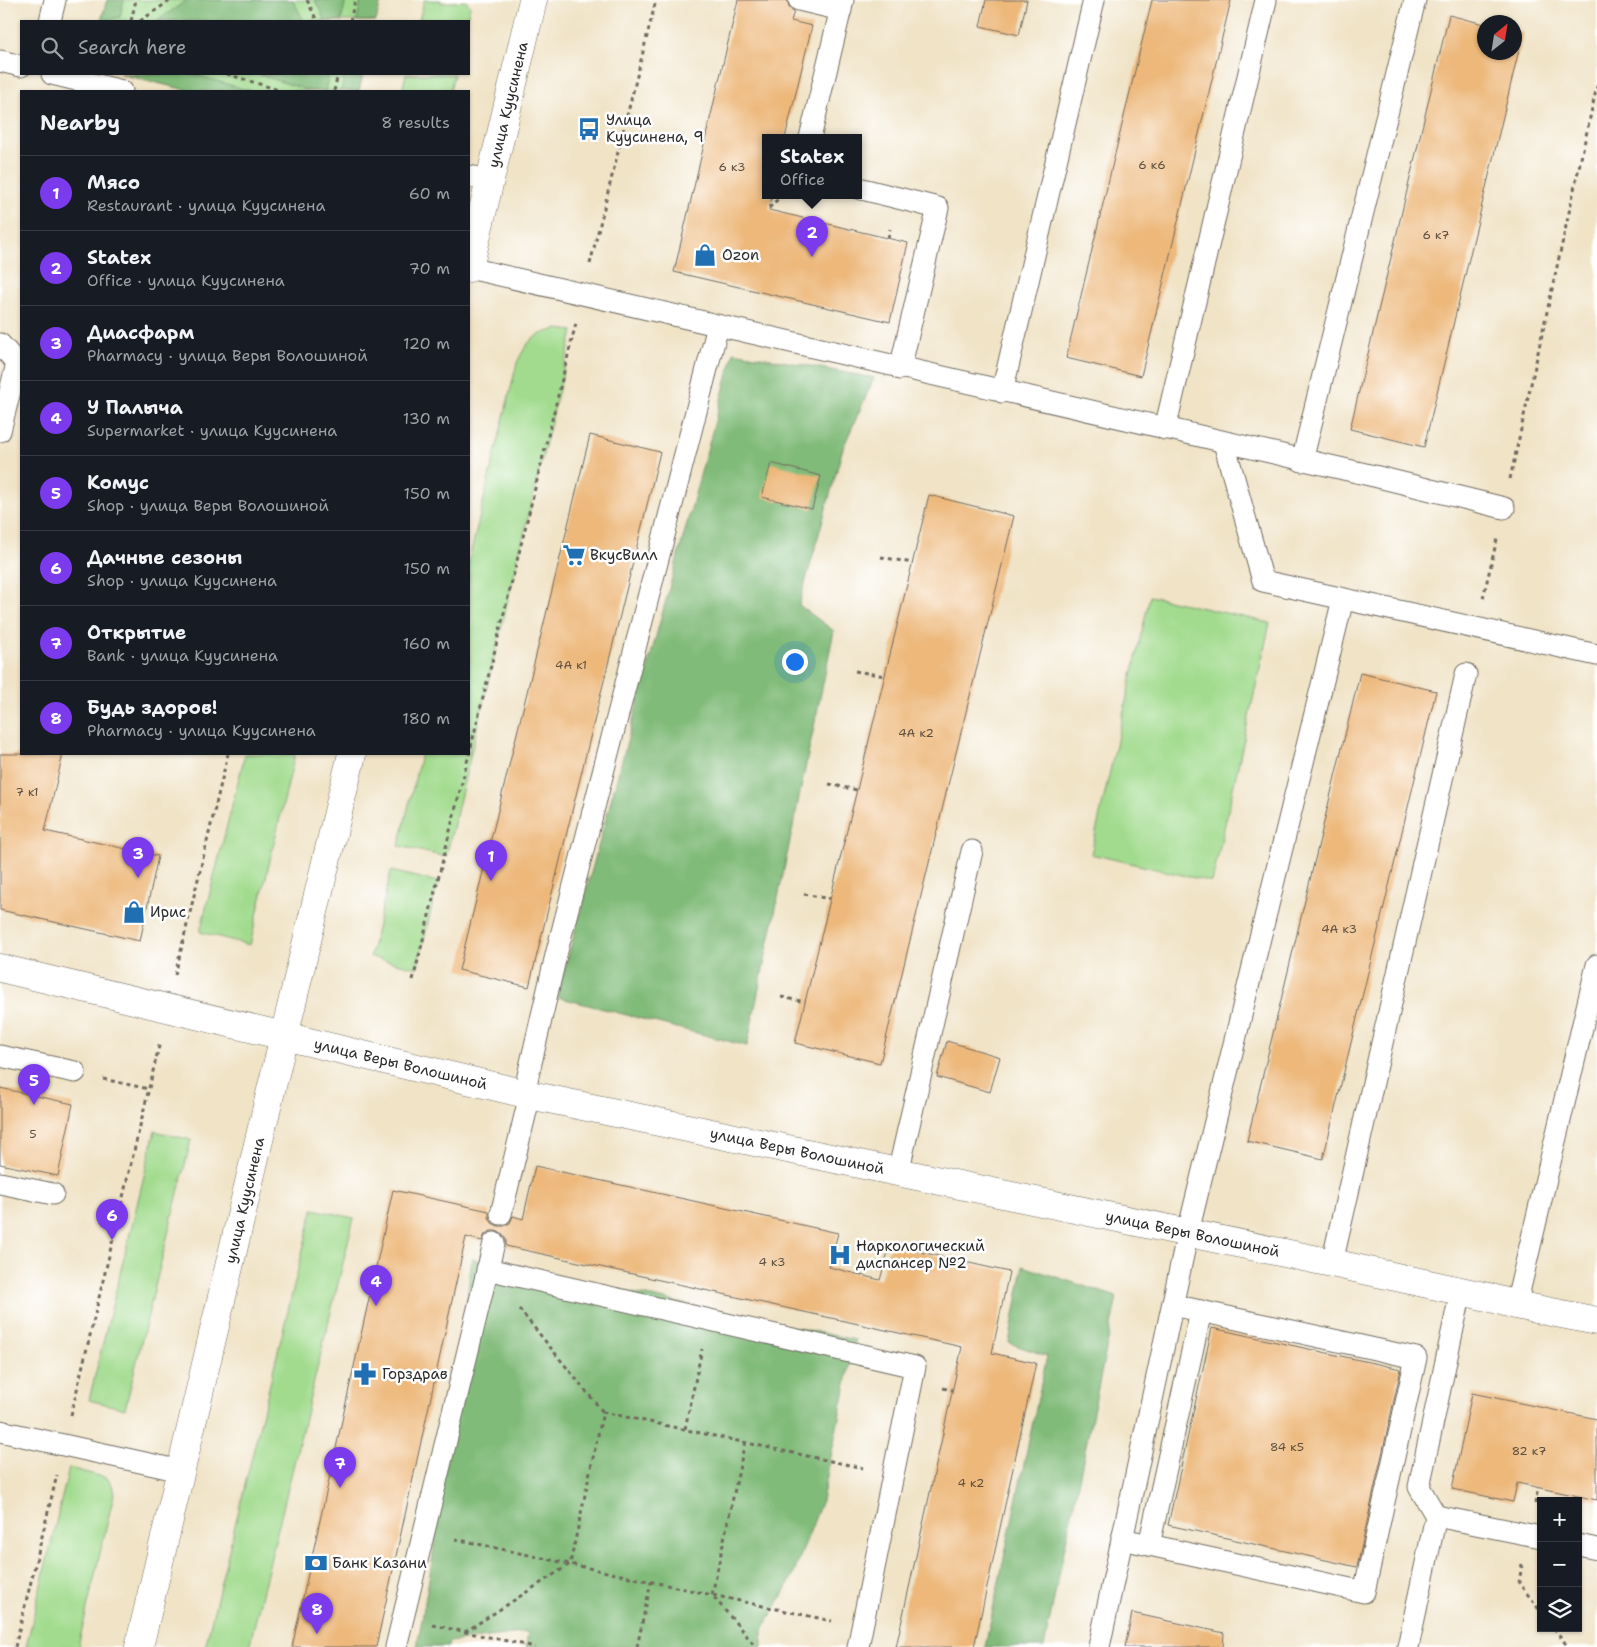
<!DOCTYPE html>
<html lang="en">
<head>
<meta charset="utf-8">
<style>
	body { margin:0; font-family:"Shantell Sans",sans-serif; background:#242831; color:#f1f3f6 }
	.controls { position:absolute; right:15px; bottom:15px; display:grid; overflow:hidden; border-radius:0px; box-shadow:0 1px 4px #0004 }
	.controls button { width:45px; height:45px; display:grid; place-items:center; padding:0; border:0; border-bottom:1px solid #363941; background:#171b24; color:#f1f3f6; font:25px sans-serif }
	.compass { position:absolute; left:1477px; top:15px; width:45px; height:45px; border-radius:50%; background:#171b24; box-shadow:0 1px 4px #0004; rotate:30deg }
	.you { position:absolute; left:794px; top:661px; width:18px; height:18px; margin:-12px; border:4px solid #fff; border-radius:50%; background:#1a73e8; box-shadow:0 0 0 8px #1a73e833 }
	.badge { display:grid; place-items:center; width:32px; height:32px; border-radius:50%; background:#7c3aed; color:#fff; font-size:16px; font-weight:700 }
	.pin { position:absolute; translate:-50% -41px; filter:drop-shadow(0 1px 2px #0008) }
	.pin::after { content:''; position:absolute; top:26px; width:18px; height:15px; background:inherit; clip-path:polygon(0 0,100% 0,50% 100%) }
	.popup { position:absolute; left:762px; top:134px; width:100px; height:65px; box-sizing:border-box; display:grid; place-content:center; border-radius:0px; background:#171b24; filter:drop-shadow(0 1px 4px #0005); font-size:16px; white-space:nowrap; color:#9ea1a6 }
	.popup b { font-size:19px; color:#f1f3f6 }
	.popup::after { content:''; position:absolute; left:50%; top:100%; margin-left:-10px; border:10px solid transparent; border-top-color:#171b24 }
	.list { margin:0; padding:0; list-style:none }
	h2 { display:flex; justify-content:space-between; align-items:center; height:65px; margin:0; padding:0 20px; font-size:21px }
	h2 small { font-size:16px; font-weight:400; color:#9ea1a6 }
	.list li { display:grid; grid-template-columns:32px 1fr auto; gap:15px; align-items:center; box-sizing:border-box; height:75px; padding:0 20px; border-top:1px solid #363941 }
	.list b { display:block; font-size:19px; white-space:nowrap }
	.list p { margin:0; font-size:16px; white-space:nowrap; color:#9ea1a6 }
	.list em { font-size:16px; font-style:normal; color:#9ea1a6 }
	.icon { flex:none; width:28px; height:28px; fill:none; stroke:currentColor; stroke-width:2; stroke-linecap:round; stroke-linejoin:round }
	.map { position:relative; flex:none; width:1597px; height:1647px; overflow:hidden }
	.search { position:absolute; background:#171b24; box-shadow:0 1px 4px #0004; left:20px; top:20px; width:450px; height:55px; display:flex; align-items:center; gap:12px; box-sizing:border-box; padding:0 18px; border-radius:0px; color:#9ea1a6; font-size:19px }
	.panel { position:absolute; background:#171b24; box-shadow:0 1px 4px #0004; left:20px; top:90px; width:450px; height:665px; border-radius:0px }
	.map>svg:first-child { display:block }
	.green { fill:#a2db8e; stroke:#66835c }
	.forest { fill:#81bb79; stroke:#567352 }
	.building { fill:#edb87a }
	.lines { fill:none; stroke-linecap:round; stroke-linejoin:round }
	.service-casing { stroke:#706b61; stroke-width:23 }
	.minor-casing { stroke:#706b61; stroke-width:29 }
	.secondary-casing { stroke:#706b61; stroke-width:29 }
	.path { stroke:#706b61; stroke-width:3; stroke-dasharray:4 4; stroke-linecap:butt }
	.service { stroke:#fff; stroke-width:21 }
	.minor { stroke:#fff; stroke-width:28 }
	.secondary { stroke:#fff; stroke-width:28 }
	.labels { text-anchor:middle; stroke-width:5; stroke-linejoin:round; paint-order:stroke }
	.number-label { font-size:12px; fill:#5c4e3f }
	.street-label { font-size:15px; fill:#2b2b2b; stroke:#fff }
	.poi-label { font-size:15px; fill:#2b2b2b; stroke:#fff; text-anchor:start }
</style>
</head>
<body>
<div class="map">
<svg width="1597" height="1647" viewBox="0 0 1597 1647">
	<rect width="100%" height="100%" fill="#fff"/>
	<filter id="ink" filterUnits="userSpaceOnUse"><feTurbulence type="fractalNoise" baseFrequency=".02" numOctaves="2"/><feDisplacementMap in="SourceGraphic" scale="10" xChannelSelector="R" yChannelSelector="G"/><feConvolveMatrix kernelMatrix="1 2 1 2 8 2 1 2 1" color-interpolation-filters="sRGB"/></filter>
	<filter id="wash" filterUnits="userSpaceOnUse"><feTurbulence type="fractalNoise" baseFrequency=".0096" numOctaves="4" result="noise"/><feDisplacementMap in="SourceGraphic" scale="20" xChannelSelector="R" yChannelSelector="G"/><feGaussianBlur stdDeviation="1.12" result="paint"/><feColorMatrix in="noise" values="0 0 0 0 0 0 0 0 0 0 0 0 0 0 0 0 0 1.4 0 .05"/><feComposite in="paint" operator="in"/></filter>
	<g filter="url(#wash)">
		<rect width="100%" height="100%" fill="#f0e3c6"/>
		<!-- green -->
		<g class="green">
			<path d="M107 0H381L376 21H101Z"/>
			<path d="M424 0H441V3L466 1 470 6 467 21H419Z"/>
			<path d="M120 74H363L359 91H191Z"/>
			<path d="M406 74H454L450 91H402Z"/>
			<path d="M558 329 573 331 446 857 399 846 421 754H469V560L517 363C528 340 532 335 558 329Z"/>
			<path d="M1150 596 1270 623 1212 882 1091 854Z"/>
			<path d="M245 754H295L250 945 200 932Z"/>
			<path d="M391 871 438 882 417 968 370 957Z"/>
			<path d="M155 1131 191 1140 125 1409 89 1400Z"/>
			<path d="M313 1209 354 1218 249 1647H205Z"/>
			<path d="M69 1468 107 1478 112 1485 114 1494 78 1647H26Z"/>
		</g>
		<!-- forest -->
		<g class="forest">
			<path d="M107 0H124L120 17 101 21Z"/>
			<path d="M187 0H293L304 21H157Z"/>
			<path d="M315 0H346L341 21H325Z"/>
			<path d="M361 0H381L376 21H357Z"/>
			<path d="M120 74H193L251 91H191Z"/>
			<path d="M257 74H329L325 91H310Z"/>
			<path d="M345 74H363L359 91H341Z"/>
			<path d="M734 352 874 378 843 448 799 605 834 631 747 1046 557 997Z"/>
			<path d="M472 1259 855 1340 822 1500 792 1578 762 1631V1647H526L528 1632 449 1642 448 1647H417L432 1562Z"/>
			<path d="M1023 1266 1117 1297 1044 1647H985L1047 1356 1009 1343Z"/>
		</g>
		<g id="blocks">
			<!-- building -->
			<g class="building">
				<path d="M738 0H787L790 9 794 11 791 21 812 26 785 138H766V196H772L769 210 908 243 890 322 674 272Z"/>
				<path d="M986 0H1027L1019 35 980 26Z"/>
				<path d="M1152 0H1231L1141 376 1066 358Z"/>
				<path d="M1449 15 1484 24V52H1514V31L1523 33 1424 447 1350 429Z"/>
				<path d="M590 435 660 452 529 987 459 970Z"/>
				<path d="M771 463 821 476 812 509 762 497Z"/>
				<path d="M929 495 1014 516 880 1063 795 1043Z"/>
				<path d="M1360 673 1436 691 1323 1159 1247 1141Z"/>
				<path d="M0 754H63L45 831 158 856 140 941 0 910Z"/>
				<path d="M947 1041 1000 1057 990 1092 937 1077Z"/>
				<path d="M0 1088 73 1104 58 1176 0 1164Z"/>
				<path d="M535 1166 838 1233 829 1267 880 1280 890 1245 1009 1272 992 1353 1036 1363 974 1647H896L962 1347 506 1246V1240L503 1234 496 1231H491L485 1234 482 1241 466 1237 376 1647H292L393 1190 489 1211V1217L492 1223 498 1226H504L510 1223 513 1216 523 1219Z"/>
				<path d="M1212 1328 1401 1369 1357 1567 1168 1525Z"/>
				<path d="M1472 1393 1597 1419V1500L1517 1483 1513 1502 1452 1489Z"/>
				<path d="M1132 1613 1224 1633 1223 1647H1125Z"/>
			</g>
		</g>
	</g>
	<g filter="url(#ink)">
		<use href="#blocks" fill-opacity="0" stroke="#706b61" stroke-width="1"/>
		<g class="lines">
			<defs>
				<g id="service">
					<path d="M799 0 841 10"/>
					<path d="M50 21 55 0"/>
					<path d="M0 61 21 66"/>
					<path d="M52 74 122 91"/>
					<path d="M810 138 843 0"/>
					<path d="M469 176 489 180"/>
					<path d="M858 188 938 208 900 369"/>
					<path d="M469 268 1374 476 1504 508"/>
					<path d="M0 344 17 363 0 431"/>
					<path d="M1002 392 1094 0"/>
					<path d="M1165 429 1266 0"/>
					<path d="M1224 443 1263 581 1597 655"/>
					<path d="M1302 461 1415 0"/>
					<path d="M0 1056 75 1072"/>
					<path d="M524 1093 556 955 718 326"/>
					<path d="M898 1173 972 851"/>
					<path d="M0 1183 53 1194"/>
					<path d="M501 1214 530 1095"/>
					<path d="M1332 1263 1466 674"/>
					<path d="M487 1269 915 1367 858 1647"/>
					<path d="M1516 1305 1597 965"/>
					<path d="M0 1431 181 1471"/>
					<path d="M1436 1516 1541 1537"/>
					<path d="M1122 1539 1364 1592 1416 1358 1173 1305"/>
					<path d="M1149 1545 1201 1311"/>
					<path d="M1578 1545 1597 1549"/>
					<path d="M396 1647 494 1243"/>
					<path d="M1099 1647 1188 1232 1343 599"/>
					<path d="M1408 1647 1436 1516 1419 1487 1461 1291"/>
				</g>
				<g id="minor">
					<path id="s1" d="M0 968 530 1095 1332 1263 1488 1297 1516 1305 1597 1321"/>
				</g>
				<g id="secondary">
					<path id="s2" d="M469 268 533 0"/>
					<path id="s3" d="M139 1647 260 1136 352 754"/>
				</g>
			</defs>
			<!-- service casing -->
			<use href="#service" class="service-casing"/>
			<!-- minor casing -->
			<use href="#minor" class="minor-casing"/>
			<!-- secondary casing -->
			<use href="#secondary" class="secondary-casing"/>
			<!-- path -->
			<g class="path">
				<path d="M307 0 317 21"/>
				<path d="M131 21 136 0"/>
				<path d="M140 21 171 0"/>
				<path d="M350 21 355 0"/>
				<path d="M227 74 282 91"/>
				<path d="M334 91 338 74"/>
				<path d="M769 208 781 196"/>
				<path d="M888 238 890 229"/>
				<path d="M590 264 656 0"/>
				<path d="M1510 479 1597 86"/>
				<path d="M881 557 913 563"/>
				<path d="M1483 598 1497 539"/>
				<path d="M855 671 885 676"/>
				<path d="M829 784 857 790"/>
				<path d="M804 894 830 899"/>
				<path d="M175 975 228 754"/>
				<path d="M413 980 576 323"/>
				<path d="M781 997 805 1002"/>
				<path d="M103 1079 149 1089"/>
				<path d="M519 1309 603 1412"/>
				<path d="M943 1388 952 1390"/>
				<path d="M71 1415 160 1042"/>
				<path d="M685 1429 702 1349"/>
				<path d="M745 1442 712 1595 756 1647"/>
				<path d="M1535 1504 1538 1488"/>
				<path d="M455 1539 832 1621"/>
				<path d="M1522 1564 1519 1583 1541 1612"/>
				<path d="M433 1625 535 1647"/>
				<path d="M1554 1628 1568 1647"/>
				<path d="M465 1632 570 1564 603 1412 863 1468"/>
				<path d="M15 1647 57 1475"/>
				<path d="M637 1647 651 1582"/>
			</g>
			<!-- service -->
			<use href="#service" class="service"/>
			<!-- minor -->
			<use href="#minor" class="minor"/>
			<!-- secondary -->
			<use href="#secondary" class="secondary"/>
		</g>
	</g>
	<!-- icons -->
	<defs>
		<symbol id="bus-bare" viewBox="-9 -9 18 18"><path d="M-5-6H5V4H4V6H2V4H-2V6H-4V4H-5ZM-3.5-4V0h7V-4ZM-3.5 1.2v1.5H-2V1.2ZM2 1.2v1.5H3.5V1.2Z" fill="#1f6fb2" stroke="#fff" stroke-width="2.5" paint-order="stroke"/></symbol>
		<symbol id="shop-bare" viewBox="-9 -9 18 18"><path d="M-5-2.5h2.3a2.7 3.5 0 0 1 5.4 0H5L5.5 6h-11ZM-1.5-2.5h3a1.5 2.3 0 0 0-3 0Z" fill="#1f6fb2" stroke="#fff" stroke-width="2.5" paint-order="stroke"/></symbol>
		<symbol id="supermarket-bare" viewBox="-9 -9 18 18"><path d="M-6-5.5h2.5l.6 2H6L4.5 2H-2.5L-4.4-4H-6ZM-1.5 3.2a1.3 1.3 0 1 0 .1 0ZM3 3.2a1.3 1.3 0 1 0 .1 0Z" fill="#1f6fb2" stroke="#fff" stroke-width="2.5" paint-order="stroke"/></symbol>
		<symbol id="hospital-bare" viewBox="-9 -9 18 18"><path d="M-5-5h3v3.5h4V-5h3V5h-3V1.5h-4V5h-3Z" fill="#1f6fb2" stroke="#fff" stroke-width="2.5" paint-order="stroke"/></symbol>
		<symbol id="pharmacy-bare" viewBox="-9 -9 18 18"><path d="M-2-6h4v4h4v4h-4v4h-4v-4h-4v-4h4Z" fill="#1f6fb2" stroke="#fff" stroke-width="2.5" paint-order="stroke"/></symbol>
		<symbol id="bank-bare" viewBox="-9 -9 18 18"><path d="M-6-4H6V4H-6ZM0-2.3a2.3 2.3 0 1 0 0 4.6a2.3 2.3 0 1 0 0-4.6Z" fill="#1f6fb2" stroke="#fff" stroke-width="2.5" paint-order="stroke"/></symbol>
	</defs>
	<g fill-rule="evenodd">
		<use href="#bus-bare" x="573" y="113" width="32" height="32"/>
		<use href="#shop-bare" x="689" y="239" width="32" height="32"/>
		<use href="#supermarket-bare" x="558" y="539" width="32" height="32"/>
		<use href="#shop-bare" x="118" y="896" width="32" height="32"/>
		<use href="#hospital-bare" x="824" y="1239" width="32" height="32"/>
		<use href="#pharmacy-bare" x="349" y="1358" width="32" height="32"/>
		<use href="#bank-bare" x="300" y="1547" width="32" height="32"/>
	</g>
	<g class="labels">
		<!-- number labels -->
		<g class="number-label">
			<text x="1152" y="169">6 к6</text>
			<text x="732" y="171">6 к3</text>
			<text x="1436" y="239">6 к7</text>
			<text x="571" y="669">4А к1</text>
			<text x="916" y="737">4А к2</text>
			<text x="27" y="796">7 к1</text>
			<text x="1339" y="933">4А к3</text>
			<text x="33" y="1138">5</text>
			<text x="772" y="1266">4 к3</text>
			<text x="1287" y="1451">84 к5</text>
			<text x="1529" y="1455">82 к7</text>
			<text x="971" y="1487">4 к2</text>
		</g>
		<!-- street labels -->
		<g class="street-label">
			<text dy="5" stroke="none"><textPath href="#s2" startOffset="168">улица Куусинена</textPath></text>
			<text dy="5" stroke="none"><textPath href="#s1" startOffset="412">улица Веры Волошиной</textPath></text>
			<text dy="5" stroke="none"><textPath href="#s1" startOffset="818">улица Веры Волошиной</textPath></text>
			<text dy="5" stroke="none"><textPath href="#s3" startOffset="459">улица Куусинена</textPath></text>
			<text dy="5" stroke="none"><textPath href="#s1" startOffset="1222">улица Веры Волошиной</textPath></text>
		</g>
		<!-- poi labels -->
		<g class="poi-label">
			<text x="606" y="125">Улица<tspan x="606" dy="17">Куусинена, 9</tspan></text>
			<text x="722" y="260">Ozon</text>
			<text x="590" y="560">ВкусВилл</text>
			<text x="150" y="917">Ирис</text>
			<text x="856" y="1251">Наркологический<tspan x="856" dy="17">диспансер №2</tspan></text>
			<text x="382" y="1379">Горздрав</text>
			<text x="332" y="1568">Банк Казани</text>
		</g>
	</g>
</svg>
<div class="controls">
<button>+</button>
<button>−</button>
<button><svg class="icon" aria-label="layers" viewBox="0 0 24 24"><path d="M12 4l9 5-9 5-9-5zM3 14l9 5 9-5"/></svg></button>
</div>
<svg class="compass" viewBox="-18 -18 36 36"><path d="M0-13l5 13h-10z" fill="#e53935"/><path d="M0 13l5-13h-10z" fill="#9ea1a6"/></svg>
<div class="you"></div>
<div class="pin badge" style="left:491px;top:881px">1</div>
<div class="pin badge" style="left:812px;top:257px">2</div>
<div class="popup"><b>Statex</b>Office</div>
<div class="pin badge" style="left:138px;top:878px">3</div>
<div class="pin badge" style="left:376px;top:1306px">4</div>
<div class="pin badge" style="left:34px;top:1105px">5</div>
<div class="pin badge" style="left:112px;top:1240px">6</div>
<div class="pin badge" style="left:340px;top:1488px">7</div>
<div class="pin badge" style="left:317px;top:1634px">8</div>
<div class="search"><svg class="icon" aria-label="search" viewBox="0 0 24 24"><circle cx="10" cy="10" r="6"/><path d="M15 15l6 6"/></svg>Search here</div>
<section class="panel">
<h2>Nearby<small>8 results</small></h2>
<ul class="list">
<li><span class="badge">1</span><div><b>Мясо</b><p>Restaurant · улица Куусинена</p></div><em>60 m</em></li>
<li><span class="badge">2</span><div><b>Statex</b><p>Office · улица Куусинена</p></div><em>70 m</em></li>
<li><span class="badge">3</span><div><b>Диасфарм</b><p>Pharmacy · улица Веры Волошиной</p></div><em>120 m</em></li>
<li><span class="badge">4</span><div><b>У Палыча</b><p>Supermarket · улица Куусинена</p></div><em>130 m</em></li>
<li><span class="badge">5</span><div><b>Комус</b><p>Shop · улица Веры Волошиной</p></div><em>150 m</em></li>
<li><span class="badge">6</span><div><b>Дачные сезоны</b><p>Shop · улица Куусинена</p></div><em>150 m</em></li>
<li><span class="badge">7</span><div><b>Открытие</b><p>Bank · улица Куусинена</p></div><em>160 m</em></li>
<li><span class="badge">8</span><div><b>Будь здоров!</b><p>Pharmacy · улица Куусинена</p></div><em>180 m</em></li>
</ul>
</section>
</div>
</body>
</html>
